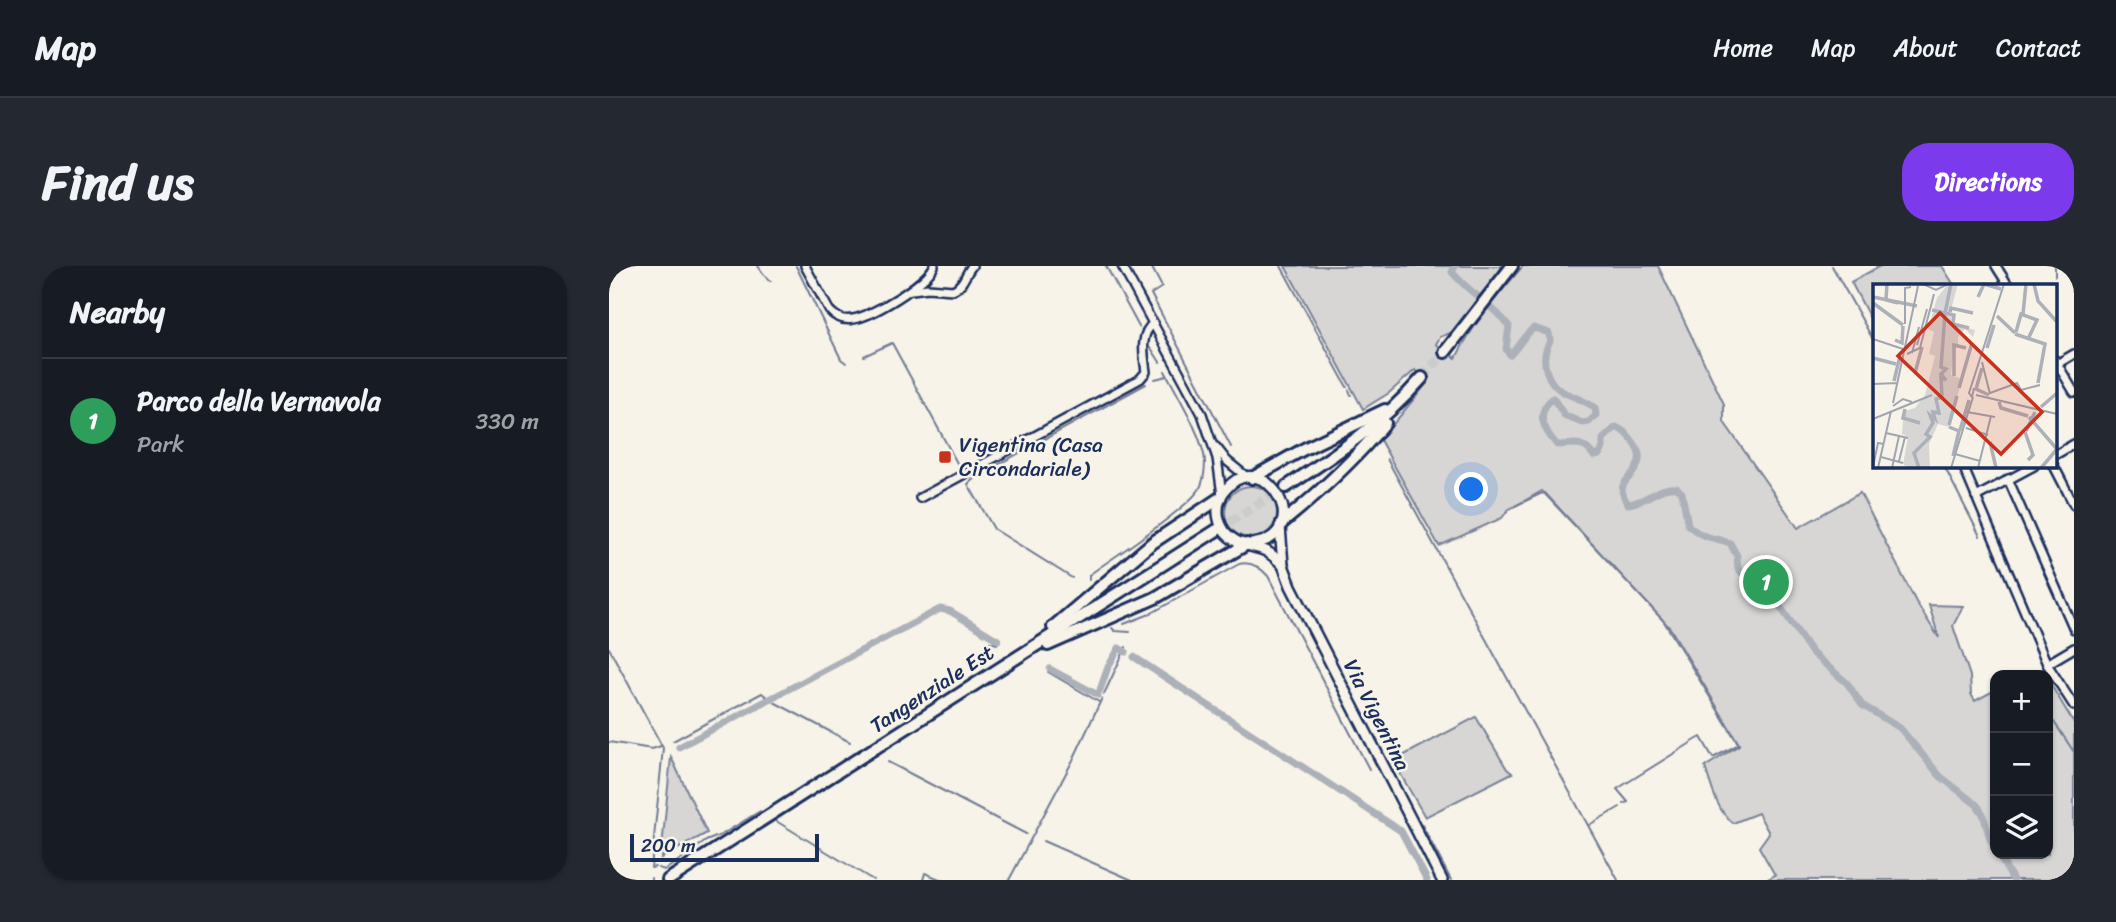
<!DOCTYPE html>
<html lang="en">
<head>
<meta charset="utf-8">
<style>
	body { margin:0; font-family:Sriracha,sans-serif; background:#242831; color:#f1f3f6 }
	.controls { position:absolute; right:21px; bottom:21px; display:grid; overflow:hidden; border-radius:14px; box-shadow:0 2px 5px #0004 }
	.controls button { width:63px; height:63px; display:grid; place-items:center; padding:0; border:0; border-bottom:2px solid #363941; background:#171b24; color:#f1f3f6; font:35px sans-serif }
	.scale { position:absolute; left:21px; bottom:18px; width:189px; box-sizing:border-box; padding-left:7px; border:4px solid #1b2f5e; border-top:0; font-size:19px; line-height:24px; white-space:nowrap; color:#1b2f5e; -webkit-text-stroke:5px #f7f3e8; paint-order:stroke }
	.you { position:absolute; left:863px; top:224px; width:24px; height:24px; margin:-18px; border:5px solid #fff; border-radius:50%; background:#1a73e8; box-shadow:0 0 0 10px #1a73e833 }
	.badge { display:grid; place-items:center; width:46px; height:46px; border-radius:50%; background:#7c3aed; color:#fff; font-size:23px; font-weight:700 }
	.pin { position:absolute; translate:-50% -50%; border:4px solid #fff; box-shadow:0 2px 7px #0006 }
	.list { margin:0; padding:0; list-style:none }
	h2 { display:flex; justify-content:space-between; align-items:center; height:91px; margin:0; padding:0 28px; font-size:30px }
	h2 small { font-size:23px; font-weight:400; color:#9ea1a6 }
	.list li { display:grid; grid-template-columns:46px 1fr auto; gap:21px; align-items:center; box-sizing:border-box; height:126px; padding:0 28px; border-top:2px solid #363941 }
	.list b { display:block; font-size:26px; white-space:nowrap }
	.list p { margin:0; font-size:23px; white-space:nowrap; color:#9ea1a6 }
	.list em { font-size:23px; font-style:normal; color:#9ea1a6 }
	.icon { flex:none; width:38px; height:38px; fill:none; stroke:currentColor; stroke-width:2; stroke-linecap:round; stroke-linejoin:round }
	.map { position:relative; flex:none; width:1465px; height:614px; overflow:hidden; border-radius:28px }
	header { display:flex; align-items:center; gap:42px; box-sizing:border-box; height:98px; padding:0 35px; background:#171b24; border-bottom:2px solid #363941 }
	header strong { font-size:33px }
	nav { display:flex; gap:38px; margin-inline-start:auto; font-size:24px }
	.intro { display:flex; align-items:center; justify-content:space-between; box-sizing:border-box; height:168px; padding:0 42px }
	h1 { margin:0; font-size:49px }
	.button { padding:18px 32px; border-radius:28px; background:#7c3aed; color:#fff; font-size:24px; font-weight:700 }
	main { display:flex; gap:42px; padding:0 42px }
	aside { flex:1; background:#171b24; border-radius:28px; box-shadow:0 2px 5px #0004 }
	.map>svg:first-child { display:block }
	.green { fill:#d7d6d4; stroke:#798299; stroke-width:2 }
	.lines { fill:none; stroke-linecap:round; stroke-linejoin:round }
	.stream { stroke:#727c95; stroke-width:2 }
	.canal { stroke:#acb0b9; stroke-width:7 }
	.highway-tunnel { stroke:#cbcccc; stroke-width:10; stroke-dasharray:10 5; stroke-linecap:butt }
	.minor-casing { stroke:#1b2f5e; stroke-width:12 }
	.major-casing { stroke:#1b2f5e; stroke-width:14 }
	.highway-casing { stroke:#1b2f5e; stroke-width:16 }
	.minor { stroke:#f7f3e8; stroke-width:7 }
	.major { stroke:#f7f3e8; stroke-width:9 }
	.highway { stroke:#f7f3e8; stroke-width:10 }
	.poi-dot { fill:#c8321e; stroke:#f7f3e8; stroke-width:2.5 }
	.labels { text-anchor:middle; stroke-width:5; stroke-linejoin:round; paint-order:stroke }
	.poi-label { font-size:21px; fill:#1b2f5e; stroke:#f7f3e8; text-anchor:start }
	.street-label { font-size:21px; fill:#1b2f5e; stroke:#f7f3e8 }
	.inset-river { fill:none; stroke:#acb0b9; stroke-width:3.5 }
	.inset-road { fill:none; stroke:#9fa5b1; stroke-width:2 }
	.view { fill:#c8321e; fill-opacity:0.15; stroke:#c8321e; stroke-width:3.5 }
	.inset-edge { fill:none; stroke:#1b2f5e; stroke-width:3.5 }
</style>
</head>
<body>
<header>
<strong>Map</strong>
<nav><a>Home</a><a>Map</a><a>About</a><a>Contact</a></nav>
</header>
<div class="intro"><h1>Find us</h1><a class="button">Directions</a></div>
<main>
<aside>
<h2>Nearby<small></small></h2>
<ul class="list">
<li><span class="badge" style="background:#2e9e5b">1</span><div><b>Parco della Vernavola</b><p>Park</p></div><em>330 m</em></li>
</ul>
</aside>
<div class="map">
<svg width="1465" height="614" viewBox="0 0 1465 614">
	<rect width="100%" height="100%" fill="#f7f3e8"/>
	<filter id="ink" filterUnits="userSpaceOnUse"><feTurbulence type="fractalNoise" baseFrequency=".0143" numOctaves="2"/><feDisplacementMap in="SourceGraphic" scale="14" xChannelSelector="R" yChannelSelector="G"/><feConvolveMatrix kernelMatrix="1 2 1 2 8 2 1 2 1" color-interpolation-filters="sRGB"/></filter>
	<g filter="url(#ink)">
		<!-- green -->
		<g class="green">
			<path d="M676 0H892L891 8 849 64 831 71 827 78 847 92C864 57 889 29 914 0H1049L1115 138V156L1189 262 1251 227 1307 336 1330 372 1320 339 1354 340 1344 360 1361 410 1362 428 1366 435 1386 424V588H1439V414L1465 457V614H1157L1166 609 1150 581 1160 567 1149 547 1124 557C1108 546 1102 519 1096 501L1130 479 1054 354 933 225 899 244 893 252 830 280 771 174 819 116 806 104 780 127 754 143Z"/>
			<path d="M1271 0H1333L1345 19H1266L1265 60 1242 16Z"/>
			<circle cx="642" cy="246" r="26"/>
			<path d="M867 451 898 503 903 507 816 551 784 495Z"/>
			<path d="M62 491 98 567 52 592Z"/>
		</g>
		<g class="lines">
			<!-- stream -->
			<g class="stream">
				<path d="M149 0 159 14 162 15"/>
				<path d="M187 0 232 93 237 97"/>
				<path d="M497 0 530 61"/>
				<path d="M542 0 553 21 542 28 622 181"/>
				<path d="M672 0 738 121"/>
				<path d="M1223 0 1266 77"/>
				<path d="M1446 10V0"/>
				<path d="M542 82 551 96"/>
				<path d="M255 90 283 77 348 197"/>
				<path d="M546 113 558 110"/>
				<path d="M740 124 742 129"/>
				<path d="M778 193 1009 614"/>
				<path d="M1335 200 1371 270"/>
				<path d="M906 240 931 228 936 227 1061 362 1130 478 1104 492 1092 471 1085 475 1008 523 1019 536 1015 538"/>
				<path d="M463 312 385 263 359 218 368 210 537 118"/>
				<path d="M480 314V309C502 293 581 241 591 222 595 214 596 203 596 195 594 171 568 128 556 105"/>
				<path d="M515 358 541 348 630 298C642 295 651 301 659 310L760 503"/>
				<path d="M503 362 506 365 521 366"/>
				<path d="M381 376 388 378"/>
				<path d="M0 382 54 482 42 602 46 601"/>
				<path d="M439 406 490 436"/>
				<path d="M495 428 517 381"/>
				<path d="M165 436 241 476"/>
				<path d="M1445 456 1465 486"/>
				<path d="M64 475 153 427 159 432"/>
				<path d="M0 476 43 483 52 480"/>
				<path d="M279 496 417 568"/>
				<path d="M167 555 264 614"/>
				<path d="M813 559 842 614"/>
				<path d="M980 559 1011 541"/>
				<path d="M434 575 523 614"/>
				<path d="M49 602 56 604 97 575 112 569 151 545"/>
				<path d="M42 614V612"/>
				<path d="M314 614 316 607 333 614"/>
				<path d="M400 614 464 494 493 432"/>
			</g>
			<!-- canal -->
			<g class="canal">
				<path d="M846 0 843 6C860 27 884 39 900 60L897 83 901 89C911 80 914 69 925 62L940 67 941 75C930 93 937 118 956 127 967 132 976 134 986 142L987 149 980 156 973 157 955 149 944 132C925 147 935 164 948 179 967 179 972 173 985 190L990 189 994 182V173L1007 161C1018 166 1035 184 1029 198 1022 216 1004 216 1019 238 1037 237 1050 219 1068 222L1073 227 1079 259C1096 274 1102 270 1121 277L1128 290 1129 303 1150 323 1166 333 1203 387 1238 417 1253 439 1291 462 1331 510 1368 539 1374 548 1381 573 1386 583"/>
				<path d="M525 391 792 565 818 614"/>
				<path d="M441 403 489 429"/>
				<path d="M491 424 499 401 510 382 517 386"/>
				<path d="M70 481 331 343 341 345 389 374"/>
				<path d="M1389 588 1404 614"/>
			</g>
			<!-- highway-tunnel -->
			<g class="highway-tunnel">
				<path d="M813 112 836 86"/>
				<path d="M608 264 674 222"/>
			</g>
			<defs>
				<g id="minor">
					<path d="M196 0 220 44C227 52 234 55 244 53 262 51 318 17 325 0"/>
					<path d="M513 0 593 148 608 192 613 229"/>
					<path d="M1387 0 1399 19"/>
					<path d="M303 24 319 22 344 24C355 19 356 8 363 0"/>
					<path d="M1446 94 1465 126"/>
					<path d="M1448 98 1465 88"/>
					<path d="M607 181 618 195 639 212"/>
					<path d="M1446 189 1465 178"/>
					<path d="M1354 200 1438 398 1465 440"/>
					<path d="M1445 200 1465 239"/>
					<path d="M1399 213 1465 363"/>
					<path d="M1367 231 1425 200"/>
					<path d="M311 232 531 113 537 106C535 90 530 67 545 57"/>
					<path d="M1438 398 1465 382"/>
				</g>
				<g id="major">
					<path d="M671 260 674 299 682 320 833 614"/>
					<path d="M643 278C709 269 656 178 617 223 603 240 608 265 627 275 636 280 647 280 657 285 664 289 669 294 674 299"/>
				</g>
				<g id="highway">
					<path d="M836 86 903 0"/>
					<path d="M643 212 695 183 776 144"/>
					<path d="M677 221C726 189 774 157 813 112"/>
					<path d="M673 257C711 226 745 195 776 157"/>
					<path d="M444 361 543 277 611 232"/>
					<path d="M439 379 546 332 638 278"/>
					<path d="M59 614 608 264"/>
				</g>
			</defs>
			<!-- minor casing -->
			<use href="#minor" class="minor-casing"/>
			<!-- major casing -->
			<use href="#major" class="major-casing"/>
			<!-- highway casing -->
			<use href="#highway" class="highway-casing"/>
			<!-- minor -->
			<use href="#minor" class="minor"/>
			<!-- major -->
			<use href="#major" class="major"/>
			<!-- highway -->
			<use href="#highway" class="highway"/>
		</g>
	</g>
	<!-- markers -->
	<rect class="poi-dot" x="329" y="184" width="14" height="14" rx="3.5"/>
	<g class="labels">
		<!-- poi labels -->
		<g class="poi-label">
			<text x="350" y="186">Vigentina (Casa<tspan x="350" dy="24">Circondariale)</tspan></text>
		</g>
		<!-- street labels -->
		<g class="street-label">
			<text transform="translate(323 423) rotate(-33)" y="7">Tangenziale Est</text>
			<text transform="translate(768 449) rotate(63)" y="7">Via Vigentina</text>
		</g>
	</g>
	<!-- overview -->
	<g transform="translate(1264 18)">
		<rect width="184" height="184" fill="#f7f3e8"/>
		<path d="M75 0H85L77 29 82 31 79 40 102 46 100 53 92 45 85 53V61H81L78 91 89 95 76 143 65 140 56 160 57 184H35L30 180 35 153 29 150 30 136 32 127 42 124 52 111 62 72 56 70 61 48 55 45 64 14Z" fill="#d7d6d4"/>
		<path class="inset-river" d="M14 0 13 16 25 19M161 0 165 17 184 38M0 13 44 22M105 13 111 0 128 5M0 19 30 41M59 26 81 31 80 40 96 44M77 28 78 24 100 29M72 29 78 0M150 30 153 0M124 32 142 49M143 48 148 30 164 36 156 53M142 50 172 60 165 99M22 56 29 59 30 42M114 64 121 41M0 74 23 80M109 84 103 105 116 111M42 89 49 63M81 92V61L93 64M21 97 27 72M86 104 99 59M126 118 128 124 155 132M168 123 184 109M32 125 30 134 47 139M156 133 183 164M76 141 84 112M76 143 86 147 80 172M87 146 96 116M153 147 162 128M152 148 160 171 155 176M117 158 123 184M46 184 41 169 57 153 53 150 60 139 57 131 62 135 60 128 66 129 63 115 69 113 68 94 73 96 68 90 73 85 68 83 72 30M168 184 184 165"/>
		<path class="inset-road" d="M50 0 63 6 75 0M32 40V4L38 3M0 55 33 66M44 61 54 25M39 69 46 43M34 70 47 64 61 10M109 78 117 110M0 100 25 99M101 104 99 113 96 109 131 0M117 109 144 99 148 106 167 101M103 111 184 130M20 119 45 2M20 122 30 115 39 118M94 128 122 133M0 135 59 111M93 144 115 151M13 149 35 154M82 170 107 177M8 173 30 179M26 177 32 153M0 183 5 159 11 160M5 184 18 127M19 184 26 152M78 184 100 113M105 184 118 132"/>
		<path class="view" d="M67 29 169 128 128 170 25 72Z"/>
		<rect width="184" height="184" class="inset-edge"/>
	</g>
</svg>
<div class="controls">
<button>+</button>
<button>−</button>
<button><svg class="icon" aria-label="layers" viewBox="0 0 24 24"><path d="M12 4l9 5-9 5-9-5zM3 14l9 5 9-5"/></svg></button>
</div>
<div class="scale">200 m</div>
<div class="you"></div>
<div class="pin badge" style="left:1157px;top:316px;background:#2e9e5b">1</div>
</div>
</main>
</body>
</html>
